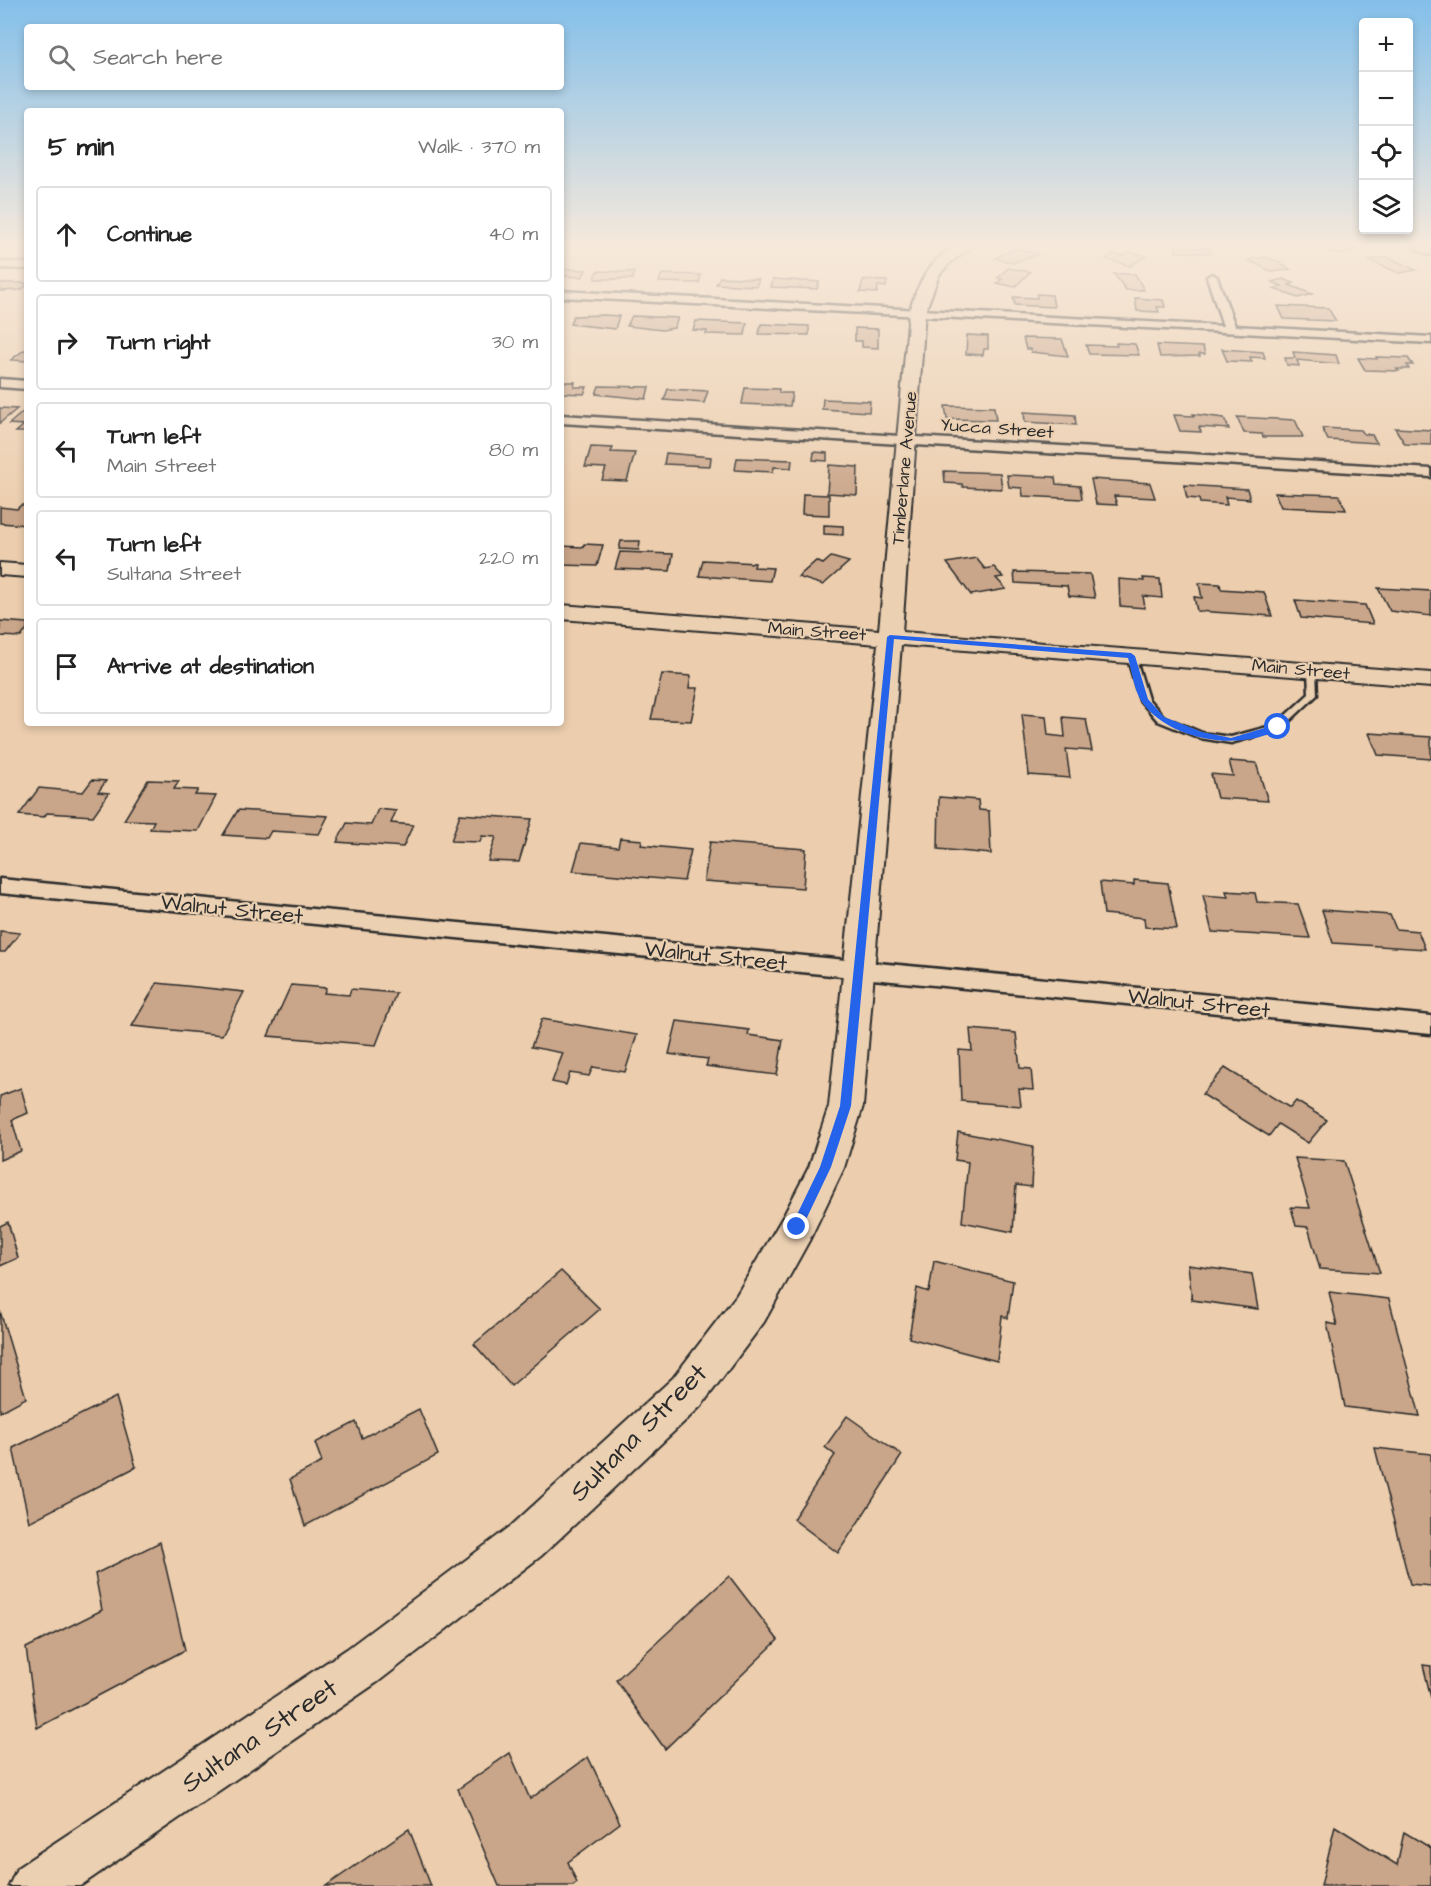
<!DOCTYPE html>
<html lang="en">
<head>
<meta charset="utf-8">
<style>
	body { margin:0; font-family:"Architects Daughter",sans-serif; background:#f2f2f2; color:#222 }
	.controls { position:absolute; right:18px; top:18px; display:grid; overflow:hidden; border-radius:6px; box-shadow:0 3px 9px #0003 }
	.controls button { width:54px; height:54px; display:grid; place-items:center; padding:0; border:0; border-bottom:2px solid #e0e0e0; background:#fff; color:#222; font:30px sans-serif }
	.stop { position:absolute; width:18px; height:18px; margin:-14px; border:4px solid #2563eb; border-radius:50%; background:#fff }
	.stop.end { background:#2563eb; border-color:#fff; box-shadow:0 2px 6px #0008 }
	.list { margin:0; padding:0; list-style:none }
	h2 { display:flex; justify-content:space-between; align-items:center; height:78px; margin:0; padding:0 24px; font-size:26px }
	h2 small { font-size:20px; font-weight:400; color:#767676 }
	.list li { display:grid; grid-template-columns:39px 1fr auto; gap:18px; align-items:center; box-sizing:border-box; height:96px; margin:0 12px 12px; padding:0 12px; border:2px solid #e0e0e0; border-radius:6px }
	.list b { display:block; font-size:22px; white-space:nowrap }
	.list p { margin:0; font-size:20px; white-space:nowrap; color:#767676 }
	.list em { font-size:20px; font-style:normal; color:#767676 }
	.icon { flex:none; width:33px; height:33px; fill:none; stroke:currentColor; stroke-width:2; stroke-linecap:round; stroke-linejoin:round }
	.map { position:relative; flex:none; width:1431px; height:1886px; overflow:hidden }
	.search { position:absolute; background:#fff; box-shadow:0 3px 9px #0003; left:24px; top:24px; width:540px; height:66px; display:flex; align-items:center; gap:15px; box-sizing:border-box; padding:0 21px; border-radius:6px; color:#767676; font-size:22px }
	.panel { position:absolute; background:#fff; box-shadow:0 3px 9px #0003; left:24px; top:108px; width:540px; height:618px; border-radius:6px }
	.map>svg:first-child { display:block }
	.building { fill:#c9a589; stroke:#2b2b2b; stroke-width:1.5 }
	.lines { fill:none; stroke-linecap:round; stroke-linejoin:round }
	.lane-casing { stroke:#2b2b2b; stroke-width:5 }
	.street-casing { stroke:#2b2b2b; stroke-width:5 }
	.secondary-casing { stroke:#2b2b2b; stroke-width:4 }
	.lane { fill:#ebd0b2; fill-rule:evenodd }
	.street { fill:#ebd0b2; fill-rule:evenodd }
	.secondary { fill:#ebd0b2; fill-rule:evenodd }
	.route { fill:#2563eb }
	.labels { text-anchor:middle; stroke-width:4.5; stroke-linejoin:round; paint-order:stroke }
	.far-street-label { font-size:18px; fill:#2b2b2b; stroke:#ebd0b2 }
	.street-label { font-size:22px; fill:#2b2b2b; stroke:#ebd0b2 }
	.near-street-label { font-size:27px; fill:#2b2b2b; stroke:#ebd0b2 }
</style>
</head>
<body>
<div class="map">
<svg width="1431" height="1886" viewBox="0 0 1431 1886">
	<rect width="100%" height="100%" fill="#ecceae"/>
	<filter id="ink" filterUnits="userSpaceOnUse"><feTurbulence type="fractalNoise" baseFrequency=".0167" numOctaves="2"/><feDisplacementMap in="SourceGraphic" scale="12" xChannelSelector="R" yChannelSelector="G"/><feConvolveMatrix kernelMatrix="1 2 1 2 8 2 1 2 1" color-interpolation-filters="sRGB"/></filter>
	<g filter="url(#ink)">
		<!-- building -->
		<g class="building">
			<path d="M1175 247 1209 248 1212 253 1176 252Z"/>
			<path d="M1312 247H1351L1356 248 1344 255Z"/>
			<path d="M1015 248 1038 254 1013 263 995 258Z"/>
			<path d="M1130 252 1146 256 1130 266 1106 259 1113 254 1123 256Z"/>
			<path d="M1265 257 1277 261 1290 269 1273 272 1248 260Z"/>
			<path d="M1387 257 1416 270 1399 273 1369 260Z"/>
			<path d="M1008 268 1030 272 1015 287 997 283 1002 279 998 278Z"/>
			<path d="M561 269 586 270 582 277 561 276Z"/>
			<path d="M597 271 634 272 633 279H595Z"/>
			<path d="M662 274 701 275 699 283 659 282Z"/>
			<path d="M1114 274H1135L1144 290H1126Z"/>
			<path d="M720 277 759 279 756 286 716 284Z"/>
			<path d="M773 279 819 282 817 289 771 287Z"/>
			<path d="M1283 279 1294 283 1289 285 1312 294 1298 298 1274 289 1282 286 1272 282Z"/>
			<path d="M863 280 887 281 886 287 878 286 877 293 860 292Z"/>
			<path d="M0 283H27V285L21 290 0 291Z"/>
			<path d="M1037 294 1052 295 1054 307 1015 305 1013 297 1037 298Z"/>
			<path d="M1135 298 1163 300 1165 307H1157L1159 312 1137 311Z"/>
			<path d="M1278 306 1328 308 1336 321 1284 319Z"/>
			<path d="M604 315 619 316 615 329 570 324 573 316Z"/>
			<path d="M632 316 678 318 674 328 662 330 627 326Z"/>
			<path d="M696 321 747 323 745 335 706 334 707 331 693 330Z"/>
			<path d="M761 324 809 326V335L759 334Z"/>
			<path d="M855 328 878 329V348L862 347V341H855Z"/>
			<path d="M967 335 988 336V349H984L983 355 966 354Z"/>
			<path d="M1023 338 1062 339 1068 356 1031 352 1030 349H1026Z"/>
			<path d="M1116 343 1135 344 1139 355 1089 354 1086 345 1117 346Z"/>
			<path d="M1157 345 1203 347 1205 354H1199L1200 356 1160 357Z"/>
			<path d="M1222 349 1263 352 1265 358 1250 357 1252 362 1227 361Z"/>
			<path d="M24 350H27V361L11 360Z"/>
			<path d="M1293 352 1336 355 1339 364 1297 360 1299 366 1287 365 1285 358H1295Z"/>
			<path d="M1376 357 1408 358 1413 365H1407L1409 369H1397L1399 371 1365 370 1358 358 1377 359Z"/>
			<path d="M561 382H575L574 387H587L584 394 561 393Z"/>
			<path d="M599 386 649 387 646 399 596 394Z"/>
			<path d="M745 388 779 389V393H792L790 406 742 404Z"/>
			<path d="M668 389 708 391 704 403 664 400Z"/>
			<path d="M823 399 870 401 869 412 822 409Z"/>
			<path d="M945 406 994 407 996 420 947 419Z"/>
			<path d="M0 408 17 409 0 423Z"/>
			<path d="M24 411H27V432H16L24 425 9 424Z"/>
			<path d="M1024 412 1075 415 1076 425 1025 422Z"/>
			<path d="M1193 414 1224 418 1229 429 1199 427 1201 432 1180 431 1174 415 1194 416Z"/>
			<path d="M1237 417 1295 420 1303 437H1263L1262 434 1244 433Z"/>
			<path d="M1322 428 1361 430 1364 434 1372 435 1377 443 1328 440Z"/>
			<path d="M1395 428 1431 430V445L1405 444Z"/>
			<path d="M591 447 613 448 611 452 635 453 627 481 602 480 606 468 585 467Z"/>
			<path d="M814 452 827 453V461L813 460Z"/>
			<path d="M666 453 711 457 710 466 664 464Z"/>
			<path d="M737 458 792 460 791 468 774 467 773 472 735 470Z"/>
			<path d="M829 465 858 467 857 495 827 493Z"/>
			<path d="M944 471 1000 473 1002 489 963 487 962 484 945 483Z"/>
			<path d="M1007 475 1055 477 1056 484 1080 486 1082 499 1023 496 1022 488 1009 487Z"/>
			<path d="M1091 479 1150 483 1155 498 1114 496 1117 505 1096 504Z"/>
			<path d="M1184 485 1247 489 1250 499 1225 497 1227 505 1200 503 1199 499 1187 498Z"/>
			<path d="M1275 493 1339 495 1346 510 1281 507Z"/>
			<path d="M803 494 829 495V515L802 514Z"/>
			<path d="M21 505H27V525L0 523V507L17 509Z"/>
			<path d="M824 525 843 526V535L824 534Z"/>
			<path d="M621 541H640L639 550 619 549Z"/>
			<path d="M584 544 603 545 597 566 561 565V546L583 547Z"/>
			<path d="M620 552 673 554 670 571 615 569Z"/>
			<path d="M831 557 849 562 823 585 798 577 816 561 823 564Z"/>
			<path d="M976 558 985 569 994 567 1003 577 996 578 1006 589 971 595 947 563Z"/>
			<path d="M703 560 755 563 754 567 773 568 770 581 699 576Z"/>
			<path d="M1014 572 1090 574 1095 598 1069 596 1067 586 1015 583Z"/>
			<path d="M1143 578 1160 579 1162 598 1143 596 1145 608 1120 606 1119 579 1144 581Z"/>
			<path d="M1199 583 1220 584 1221 589 1264 592 1272 616 1197 611 1194 597 1202 598Z"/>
			<path d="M1378 588 1431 591V616L1390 611Z"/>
			<path d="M1295 600 1365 605 1373 624 1301 618Z"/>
			<path d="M0 621 27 623V629L21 637 0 636Z"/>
			<path d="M662 674 691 676 689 688H698L691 721 651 719Z"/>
			<path d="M1022 714 1046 716 1048 735 1065 737 1063 717 1086 719 1092 751 1066 749 1070 778 1029 775Z"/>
			<path d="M1369 733 1431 737V759L1378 755Z"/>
			<path d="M1229 761 1256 763 1268 801 1217 798 1211 774 1233 776Z"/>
			<path d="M92 780 106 781 98 792 109 793 93 816 47 813 44 817 19 815 39 788 83 792Z"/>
			<path d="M148 780 179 781 174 789 198 790 195 795 216 796 198 831 150 829 154 821 124 820Z"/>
			<path d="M939 797 978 800 979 810 989 811 991 854 938 849Z"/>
			<path d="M378 809 396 811 391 823 413 825 403 847 337 842 347 823 371 825Z"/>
			<path d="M238 810 328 816 319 834 271 831 267 838 223 835Z"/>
			<path d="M460 814 532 819 519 862 488 861 496 837 482 836 480 842 451 841Z"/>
			<path d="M620 838 642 840 641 845 691 850 684 881 573 871 581 843 618 847Z"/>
			<path d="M710 842 806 849 803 888 704 881Z"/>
			<path d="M1134 880 1168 883 1177 929 1145 927 1144 918 1104 914 1100 882 1134 885Z"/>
			<path d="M1226 891 1255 893 1257 902 1298 904 1310 938 1212 932 1203 895 1228 897Z"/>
			<path d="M1322 910 1390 915 1396 929 1418 931 1425 949 1333 943Z"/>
			<path d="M0 931 20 933 5 952H0Z"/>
			<path d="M157 983 244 992 222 1035 132 1026Z"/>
			<path d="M291 985 326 988 324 993 349 995 351 989 396 993 376 1045 268 1036Z"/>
			<path d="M542 1019 637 1035 625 1072 593 1067 589 1076 570 1073 566 1085 552 1082 563 1053 531 1047Z"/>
			<path d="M677 1021 749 1030 748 1035 783 1040 777 1075 706 1066 708 1059 669 1054Z"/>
			<path d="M970 1029 1016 1033 1020 1068 1031 1069 1033 1090 1019 1089 1021 1106 961 1101 959 1050 972 1051Z"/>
			<path d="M1225 1068 1290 1108 1296 1101 1327 1120 1308 1143 1278 1124 1269 1136 1202 1094Z"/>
			<path d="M21 1088 28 1113 12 1120 21 1151 0 1160V1096Z"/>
			<path d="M958 1132 1033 1146 1031 1187 1016 1185 1013 1232 962 1222 968 1162 955 1160Z"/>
			<path d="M1295 1158 1344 1161 1380 1273 1320 1269 1308 1227 1296 1226 1291 1207 1310 1208Z"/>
			<path d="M8 1222 18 1258 0 1266V1226Z"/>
			<path d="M934 1261 1013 1281 1008 1318 1002 1316 997 1361 909 1338 917 1288 929 1292Z"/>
			<path d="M1188 1265 1252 1274 1258 1309 1192 1300Z"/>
			<path d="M561 1271 600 1309 511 1386 474 1344Z"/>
			<path d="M1329 1292 1389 1299 1420 1416 1345 1407 1327 1323 1337 1325Z"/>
			<path d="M0 1311 26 1398 0 1412Z"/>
			<path d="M116 1397 136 1467 29 1522 13 1448Z"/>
			<path d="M419 1409 438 1455 305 1526 290 1479 322 1462 315 1443 356 1422 362 1438Z"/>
			<path d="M847 1416 902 1455 838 1553 793 1519 835 1455 825 1447Z"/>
			<path d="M1375 1448 1431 1454V1586L1410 1584Z"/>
			<path d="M160 1542 185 1650 37 1728 26 1648 102 1610 95 1574Z"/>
			<path d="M729 1576 778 1640 665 1749 616 1680Z"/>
			<path d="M1423 1665 1431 1666V1698Z"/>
			<path d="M510 1753 530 1799 588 1757 620 1823 568 1862 577 1883 573 1886H499L458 1789Z"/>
			<path d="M1335 1826 1397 1865 1404 1832 1431 1848V1886H1321Z"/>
			<path d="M409 1829 431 1886H326Z"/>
		</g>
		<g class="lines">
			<defs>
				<path id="lane" d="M1128 654H1134L1135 656 1148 699 1164 717 1202 733 1231 737 1275 725 1309 694 1308 670 1312 668 1316 670 1317 695 1281 729 1231 743 1200 738 1158 721 1140 700 1127 656Z"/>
				<g id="street">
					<path d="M1414 247 1431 248V255L1416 249Z"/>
					<path d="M0 262 27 263V269L0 268Z"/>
					<path d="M1212 274 1217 277 1235 326 1431 337V343L561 297V291L1223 326 1207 277Z"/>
					<path d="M0 379 27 381V389L0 387Z"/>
					<path d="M561 415 1431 469V477L561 423Z"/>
					<path d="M0 879 1431 1016V1034L0 893Z"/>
				</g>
				<g id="secondary">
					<path d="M954 247H972L951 262 939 275 925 312 902 632 1431 673V687L901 645 863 1106 844 1168 810 1239 764 1322 701 1406 541 1556 379 1681 80 1886H9L17 1868 347 1649 511 1526 673 1378 736 1296 784 1215 809 1167 829 1106 878 644 561 619V605L879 630 909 312C917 286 929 260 954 247Z"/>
					<path d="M0 563 27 565V577L0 575Z"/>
				</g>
			</defs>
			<!-- lane casing -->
			<use href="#lane" class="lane-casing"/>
			<!-- street casing -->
			<use href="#street" class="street-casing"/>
			<!-- secondary casing -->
			<use href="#secondary" class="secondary-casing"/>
			<!-- lane -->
			<use href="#lane" class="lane"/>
			<!-- street -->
			<use href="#street" class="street"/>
			<!-- secondary -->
			<use href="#secondary" class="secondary"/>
		</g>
	</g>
	<!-- sky -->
	<linearGradient id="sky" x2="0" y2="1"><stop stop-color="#83bfea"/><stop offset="0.48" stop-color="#f6e9db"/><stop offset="1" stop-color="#f6e9db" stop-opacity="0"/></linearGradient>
	<rect width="1431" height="511" fill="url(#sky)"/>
	<!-- route -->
	<path class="route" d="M890 635 1131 653 1135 656 1148 699 1164 717 1202 732 1231 738 1278 724 1282 727C1244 753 1169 741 1142 702 1134 691 1132 671 1128 658L894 639 851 1106 831 1167 801 1230 797 1232 791 1227 820 1167 840 1106 887 637Z"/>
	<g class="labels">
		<!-- far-street labels -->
		<g class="far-street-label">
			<text transform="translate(997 428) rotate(4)" y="6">Yucca Street</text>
			<text transform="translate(904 468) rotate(-85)" y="6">Timberlane Avenue</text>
			<text transform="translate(817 631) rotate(4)" y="6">Main Street</text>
			<text transform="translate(1301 669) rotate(5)" y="6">Main Street</text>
		</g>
		<!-- street labels -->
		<g class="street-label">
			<text transform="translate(232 908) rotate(6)" y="8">Walnut Street</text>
			<text transform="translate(716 955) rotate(6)" y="8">Walnut Street</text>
			<text transform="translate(1199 1002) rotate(6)" y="8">Walnut Street</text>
		</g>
		<!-- near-street labels -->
		<g class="near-street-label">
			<text transform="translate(638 1432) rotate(-45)" y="9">Sultana Street</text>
			<text transform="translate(259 1735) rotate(-34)" y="9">Sultana Street</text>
		</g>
	</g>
</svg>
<div class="controls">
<button>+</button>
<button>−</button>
<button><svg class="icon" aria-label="locate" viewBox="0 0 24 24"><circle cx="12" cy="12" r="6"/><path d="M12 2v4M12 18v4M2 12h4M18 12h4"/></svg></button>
<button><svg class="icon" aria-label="layers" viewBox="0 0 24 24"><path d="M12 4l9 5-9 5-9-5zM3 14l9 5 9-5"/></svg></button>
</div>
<div class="stop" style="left:1278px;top:727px"></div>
<div class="stop end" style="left:797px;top:1227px"></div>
<div class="search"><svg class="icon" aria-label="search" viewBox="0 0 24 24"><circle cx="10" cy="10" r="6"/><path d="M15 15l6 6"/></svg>Search here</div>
<section class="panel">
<h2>5 min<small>Walk · 370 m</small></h2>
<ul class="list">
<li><svg class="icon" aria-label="ahead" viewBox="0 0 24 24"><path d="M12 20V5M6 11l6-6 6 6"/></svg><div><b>Continue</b></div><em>40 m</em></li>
<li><svg class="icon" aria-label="right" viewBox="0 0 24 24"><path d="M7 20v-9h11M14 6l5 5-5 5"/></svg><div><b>Turn right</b></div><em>30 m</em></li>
<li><svg class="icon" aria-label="left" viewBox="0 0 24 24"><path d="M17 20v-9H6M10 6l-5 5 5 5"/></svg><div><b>Turn left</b><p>Main Street</p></div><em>80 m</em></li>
<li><svg class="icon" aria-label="left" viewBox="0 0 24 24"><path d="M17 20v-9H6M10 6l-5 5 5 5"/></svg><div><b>Turn left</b><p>Sultana Street</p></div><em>220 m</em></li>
<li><svg class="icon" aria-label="arrive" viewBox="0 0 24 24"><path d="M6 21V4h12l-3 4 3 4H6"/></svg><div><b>Arrive at destination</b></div></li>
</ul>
</section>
</div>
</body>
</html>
